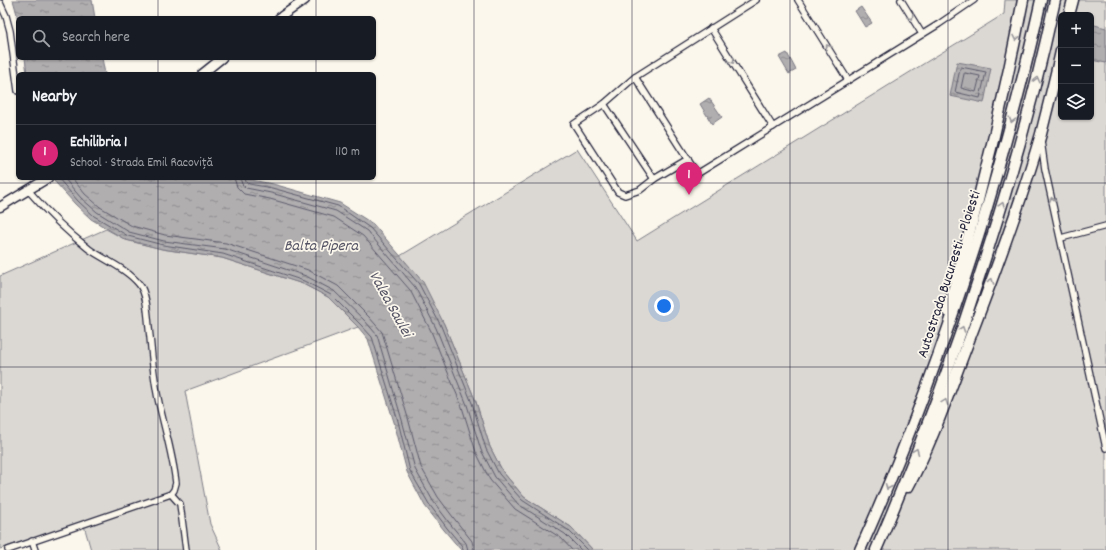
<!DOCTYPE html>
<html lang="en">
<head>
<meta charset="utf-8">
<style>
	body { margin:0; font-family:Dekko,sans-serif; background:#20242c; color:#f1f3f6 }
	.controls { position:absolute; right:12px; top:12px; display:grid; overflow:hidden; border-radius:6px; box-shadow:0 1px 3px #0004 }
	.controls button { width:36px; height:36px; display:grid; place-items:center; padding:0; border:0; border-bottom:1px solid #363941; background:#171b24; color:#f1f3f6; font:20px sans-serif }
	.you { position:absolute; left:664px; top:306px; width:14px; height:14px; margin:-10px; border:3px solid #fff; border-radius:50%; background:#1a73e8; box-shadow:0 0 0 6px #1a73e833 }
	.badge { display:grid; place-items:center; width:26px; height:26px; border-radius:50%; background:#db2777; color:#fff; font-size:13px; font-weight:700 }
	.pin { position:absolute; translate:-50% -33px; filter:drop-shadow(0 1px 2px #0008) }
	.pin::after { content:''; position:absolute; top:21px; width:14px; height:12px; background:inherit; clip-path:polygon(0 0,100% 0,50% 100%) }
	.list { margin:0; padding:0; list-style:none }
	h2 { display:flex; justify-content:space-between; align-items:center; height:52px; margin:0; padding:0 16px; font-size:17px }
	h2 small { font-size:13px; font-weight:400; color:#9ea1a6 }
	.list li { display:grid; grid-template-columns:26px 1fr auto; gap:12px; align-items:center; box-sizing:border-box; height:56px; padding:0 16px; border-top:1px solid #363941 }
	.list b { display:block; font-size:15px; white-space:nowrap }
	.list p { margin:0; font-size:13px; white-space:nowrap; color:#9ea1a6 }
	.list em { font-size:13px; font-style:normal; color:#9ea1a6 }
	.icon { flex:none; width:22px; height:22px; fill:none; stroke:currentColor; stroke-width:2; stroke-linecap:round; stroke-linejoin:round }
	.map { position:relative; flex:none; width:1106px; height:550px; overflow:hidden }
	.search { position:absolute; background:#171b24; box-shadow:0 1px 3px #0004; left:16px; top:16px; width:360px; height:44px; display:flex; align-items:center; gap:10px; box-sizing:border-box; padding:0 14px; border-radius:6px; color:#9ea1a6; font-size:15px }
	.panel { position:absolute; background:#171b24; box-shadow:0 1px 3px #0004; left:16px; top:72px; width:360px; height:108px; border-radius:6px }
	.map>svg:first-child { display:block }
	.green { fill:#dbd8d3; stroke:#7e7d87; fill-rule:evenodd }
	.water { fill:url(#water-ripples); stroke:#787681 }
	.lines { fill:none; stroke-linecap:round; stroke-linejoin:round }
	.shore { stroke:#5b5a6a; stroke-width:1 }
	.street-casing { stroke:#22223b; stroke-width:8 }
	.secondary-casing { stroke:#22223b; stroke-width:11 }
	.highway-casing { stroke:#22223b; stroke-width:13 }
	.street { stroke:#fbf7ec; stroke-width:5.5 }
	.secondary { stroke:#fbf7ec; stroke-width:8 }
	.highway { stroke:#fbf7ec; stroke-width:10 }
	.oneway { stroke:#99979c }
	.grid { fill:none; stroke:#22223b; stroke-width:1; stroke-opacity:0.55 }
	.labels { text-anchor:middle; stroke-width:3.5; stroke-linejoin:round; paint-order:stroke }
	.street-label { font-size:15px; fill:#22223b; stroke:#fbf7ec }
	.water-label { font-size:16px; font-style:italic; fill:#545364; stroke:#fbf7ec }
</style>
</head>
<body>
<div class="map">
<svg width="1106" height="550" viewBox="0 0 1106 550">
	<defs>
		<pattern id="water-ripples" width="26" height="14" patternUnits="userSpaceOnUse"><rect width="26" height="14" fill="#b1aeb0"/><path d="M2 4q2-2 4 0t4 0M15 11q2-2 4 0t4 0" fill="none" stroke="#908d90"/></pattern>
	</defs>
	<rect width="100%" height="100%" fill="#fbf7ec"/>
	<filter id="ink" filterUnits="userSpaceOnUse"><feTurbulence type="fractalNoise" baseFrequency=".025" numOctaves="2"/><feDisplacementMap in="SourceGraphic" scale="8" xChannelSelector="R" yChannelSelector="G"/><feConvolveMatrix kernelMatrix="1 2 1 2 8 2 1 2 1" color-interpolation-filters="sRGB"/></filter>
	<g filter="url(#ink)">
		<!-- green -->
		<g class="green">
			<path d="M1005 0H1106V550H593L571 527 524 497 503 472 490 447 476 402 444 324 400 256 577 149 637 241 1004 14ZM1061 15H1091V117H1061Z"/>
			<path d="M106 229 126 240 162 249 222 258 303 284 328 297 358 327 185 391 210 524 222 550H91L83 522 0 549V276Z"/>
		</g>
		<!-- water -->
		<g class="water">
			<path d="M13 0H92L95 18H18Z"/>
			<path d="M861 7 872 23 865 27 855 11Z"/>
			<path d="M1091 24 1106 28V63L1091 60Z"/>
			<path d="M787 53 796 70 789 74 779 57Z"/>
			<path d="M25 58H102L105 74H27Z"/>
			<path d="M957 62 991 68 984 103 950 96Z"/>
			<path d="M709 98 722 117 712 124 700 104Z"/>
			<path d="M53 178H240L273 184 340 203 373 224 423 282 444 324 476 402 490 447 503 472 524 497 571 527 593 550H461L444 530 425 506 407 472 394 422 368 339 358 327 328 297 303 284 222 258 162 249 126 240 91 219 75 204 56 183Z"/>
		</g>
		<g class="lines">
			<!-- shore -->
			<g class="shore">
				<path d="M961 67 986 72 980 98 955 92 960 69Z"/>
				<path d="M965 73 980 76 976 92 961 88 964 74Z"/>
				<path d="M58 178 78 201 94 216 128 236 163 245 223 254 304 281 331 295 361 325 372 337 398 421 410 471 429 504 447 528 462 546 463 550"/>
				<path d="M64 178 81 198 97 212 129 232 164 241 225 249 306 276 334 291 365 321 377 335 402 420 415 469 433 501 451 525 466 543 468 550"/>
				<path d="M72 178 85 194 100 207 132 226 165 235 226 243 308 270 338 286 369 317 382 332 408 418 421 467 438 497 456 521 472 541 474 550"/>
				<path d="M234 178 237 187 244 194 270 199 334 217 363 236 410 290 431 331 462 407 476 452 490 480 515 509 561 538 572 550"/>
				<path d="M240 178 242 184 246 188 271 193 336 211 367 231 415 287 436 328 467 405 481 450 495 477 518 504 565 534 581 550"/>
				<path d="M245 178 246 182 249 184 272 188 338 206 370 228 419 284 441 326 472 403 486 449 499 474 522 500 568 530 588 550"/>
			</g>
			<defs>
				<g id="street">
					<path d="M798 0 848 80"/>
					<path d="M901 0 922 34"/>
					<path d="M0 3 6 16 10 31 18 91"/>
					<path d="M711 28 773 127"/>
					<path d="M635 77 697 174 939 24 974 0"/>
					<path d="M604 104 654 179"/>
					<path d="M1041 141 1045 169 1106 448"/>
					<path d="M688 159 654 179 640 190 625 195 618 192 574 124 604 104 635 77 756 0"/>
					<path d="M1061 238 1106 226"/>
					<path d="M171 494 180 504 186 550"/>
					<path d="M32 541 35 550"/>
					<path d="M8 550 171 494 174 490 176 483C173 456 165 430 159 403 154 381 152 359 150 337 148 323 148 294 139 284 127 269 105 260 89 249 67 232 46 211 28 190"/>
				</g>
				<g id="secondary">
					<path d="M279 18 305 0"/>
					<path d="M202 74 222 58"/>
					<path d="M0 207 48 178"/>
				</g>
				<g id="highway">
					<path d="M1069 15 1073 0"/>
					<path d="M947 311C978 208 1003 105 1023 0"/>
					<path d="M908 487C932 443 948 395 966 348 993 278 1020 206 1041 134 1048 106 1055 79 1061 51"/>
					<path d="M860 550C907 446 946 339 980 231 1003 154 1024 78 1041 0"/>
					<path d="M876 550C917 456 953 360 984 262 1012 176 1036 89 1055 0"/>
				</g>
			</defs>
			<!-- street casing -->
			<use href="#street" class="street-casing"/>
			<!-- secondary casing -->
			<use href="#secondary" class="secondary-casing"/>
			<!-- highway casing -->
			<use href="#highway" class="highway-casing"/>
			<!-- street -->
			<use href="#street" class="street"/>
			<!-- secondary -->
			<use href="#secondary" class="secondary"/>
			<!-- highway -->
			<use href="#highway" class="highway"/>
		</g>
		<!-- one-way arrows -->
		<defs><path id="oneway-chevron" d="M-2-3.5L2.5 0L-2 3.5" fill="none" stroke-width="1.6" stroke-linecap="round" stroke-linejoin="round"/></defs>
		<g class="oneway">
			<use href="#oneway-chevron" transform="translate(911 17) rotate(58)"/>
			<use href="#oneway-chevron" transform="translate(1016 38) rotate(101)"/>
			<use href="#oneway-chevron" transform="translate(828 47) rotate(-122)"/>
			<use href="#oneway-chevron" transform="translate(732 61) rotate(58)"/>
			<use href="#oneway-chevron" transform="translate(1037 80) rotate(-76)"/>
			<use href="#oneway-chevron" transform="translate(1012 120) rotate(105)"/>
			<use href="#oneway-chevron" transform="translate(1052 200) rotate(-103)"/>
			<use href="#oneway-chevron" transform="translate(1002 205) rotate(-73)"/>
			<use href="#oneway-chevron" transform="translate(991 281) rotate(-70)"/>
			<use href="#oneway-chevron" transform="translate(962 329) rotate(-71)"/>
			<use href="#oneway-chevron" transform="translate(945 402) rotate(-69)"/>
			<use href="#oneway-chevron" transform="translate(916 451) rotate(-68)"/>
			<use href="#oneway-chevron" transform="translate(888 487) rotate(113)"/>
		</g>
	</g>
	<!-- grid -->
	<path class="grid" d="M158 0V18M316 0V18M474 0V550M632 0V550M790 0V550M948 0V550M158 58V74M316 58V74M158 178V550M316 178V550M0 183H1106M0 367H1106"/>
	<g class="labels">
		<!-- street labels -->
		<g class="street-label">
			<text transform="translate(948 274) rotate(-72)" y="5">Autostrada Bucuresti - Ploiesti</text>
		</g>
		<!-- water labels -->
		<g class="water-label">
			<text x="321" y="250">Balta Pipera</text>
			<text transform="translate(392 303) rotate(61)" y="6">Valea Saulei</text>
		</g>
	</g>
</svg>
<div class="controls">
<button>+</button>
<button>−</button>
<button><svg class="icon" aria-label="layers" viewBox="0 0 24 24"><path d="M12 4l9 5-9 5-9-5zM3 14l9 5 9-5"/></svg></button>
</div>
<div class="you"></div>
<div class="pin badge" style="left:689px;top:195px">1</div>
<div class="search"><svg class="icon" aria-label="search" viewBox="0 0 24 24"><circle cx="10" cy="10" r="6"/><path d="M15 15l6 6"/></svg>Search here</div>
<section class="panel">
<h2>Nearby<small></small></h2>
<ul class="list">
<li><span class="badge">1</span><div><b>Echilibria 1</b><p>School · Strada Emil Racoviță</p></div><em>110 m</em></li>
</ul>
</section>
</div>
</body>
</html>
